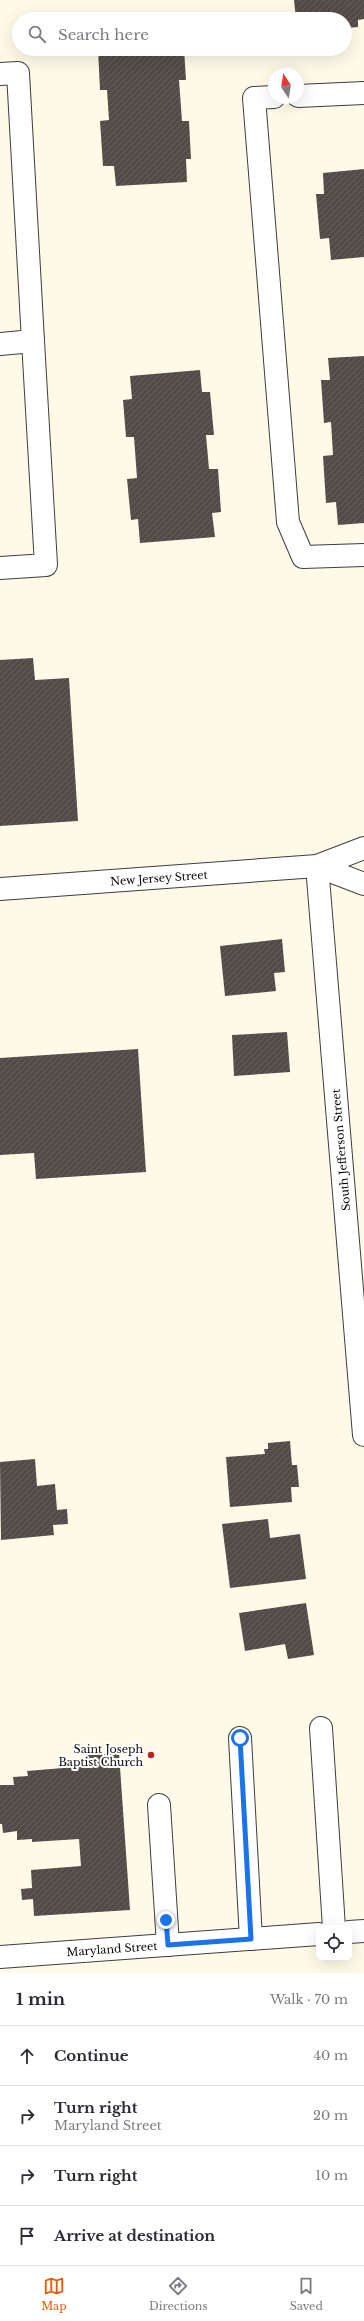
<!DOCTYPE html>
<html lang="en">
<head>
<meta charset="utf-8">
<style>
	body { margin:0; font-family:"Libre Baskerville",serif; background:#f2f2f3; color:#2b2b33 }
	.controls { position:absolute; right:12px; bottom:12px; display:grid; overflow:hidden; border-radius:8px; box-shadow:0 4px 16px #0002 }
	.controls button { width:36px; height:36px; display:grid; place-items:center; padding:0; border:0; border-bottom:1px solid #e1e1e2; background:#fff; color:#2b2b33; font:20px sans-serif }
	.compass { position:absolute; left:268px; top:68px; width:36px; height:36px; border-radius:50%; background:#fff; box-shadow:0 4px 16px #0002; rotate:348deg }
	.stop { position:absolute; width:12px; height:12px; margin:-9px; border:3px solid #1a73e8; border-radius:50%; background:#fff }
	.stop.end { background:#1a73e8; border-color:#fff; box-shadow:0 1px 4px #0008 }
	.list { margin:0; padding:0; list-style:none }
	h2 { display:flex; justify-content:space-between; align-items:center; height:52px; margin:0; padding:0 16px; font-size:17px }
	h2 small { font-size:13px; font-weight:400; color:#7c7c81 }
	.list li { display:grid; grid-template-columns:26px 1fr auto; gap:12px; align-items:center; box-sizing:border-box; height:60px; padding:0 16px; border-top:1px solid #e1e1e2 }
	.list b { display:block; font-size:15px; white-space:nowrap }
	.list p { margin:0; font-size:13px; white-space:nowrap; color:#7c7c81 }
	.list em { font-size:13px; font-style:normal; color:#7c7c81 }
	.icon { flex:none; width:22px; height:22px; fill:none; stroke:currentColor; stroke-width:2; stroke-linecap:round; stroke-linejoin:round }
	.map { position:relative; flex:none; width:364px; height:1973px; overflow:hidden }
	.search { position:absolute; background:#fff; box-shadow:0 4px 16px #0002; left:12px; right:12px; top:12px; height:44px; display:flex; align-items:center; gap:10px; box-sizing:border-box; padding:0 14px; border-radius:22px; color:#7c7c81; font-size:15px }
	.sheet { height:292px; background:#fff }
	nav { display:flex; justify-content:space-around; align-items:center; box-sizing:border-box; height:56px; border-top:1px solid #e1e1e2; background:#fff; font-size:11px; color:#7c7c81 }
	nav a { display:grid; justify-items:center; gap:2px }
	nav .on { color:#ea580c }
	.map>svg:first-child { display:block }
	.building { fill:url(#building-hatch) }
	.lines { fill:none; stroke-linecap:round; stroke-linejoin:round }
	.minor-casing { stroke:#3d3d3d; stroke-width:24 }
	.minor { stroke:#fff; stroke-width:22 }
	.route { stroke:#1a73e8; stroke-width:5 }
	.poi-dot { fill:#bc212a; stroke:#fff; stroke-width:1.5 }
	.labels { text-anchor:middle; stroke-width:4; stroke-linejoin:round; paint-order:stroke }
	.street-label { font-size:11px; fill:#0a0a0a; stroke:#fff }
	.poi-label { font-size:11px; fill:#0a0a0a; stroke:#fff; text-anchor:end }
</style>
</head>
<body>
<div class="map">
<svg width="364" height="1973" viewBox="0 0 364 1973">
	<defs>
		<pattern id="building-hatch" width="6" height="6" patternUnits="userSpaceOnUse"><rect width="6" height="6" fill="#534b47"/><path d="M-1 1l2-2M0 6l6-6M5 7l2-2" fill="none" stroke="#67605d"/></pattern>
	</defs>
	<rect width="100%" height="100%" fill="#fffae8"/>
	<!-- building -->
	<g class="building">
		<path d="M294 0H364V19L358 20V27L345 28V19H296Z"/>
		<path d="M98 49H184L186 80H179L182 121H189L191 159H186L187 182 116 186 114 166H103L100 121 109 120 107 90H100Z"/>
		<path d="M364 169V257L331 260 329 238 320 239 316 194H324L323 173Z"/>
		<path d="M364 356V523L338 525 336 502 326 503 323 456 333 455 331 422 324 423 321 380H330L328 358Z"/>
		<path d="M200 370 202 392H210L214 435H206L209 469H218L221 512 212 513 215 537 140 543 138 519 131 520 127 479 137 478 134 437H126L123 400 132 399 130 376Z"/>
		<path d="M33 658 35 680 69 678 78 821 0 826V660Z"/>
		<path d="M282 939 285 972 274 973 276 991 225 996 220 946Z"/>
		<path d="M287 1032 290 1072 234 1076 232 1035Z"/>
		<path d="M138 1049 146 1172 36 1179 34 1153 0 1155V1058Z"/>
		<path d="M290 1441 292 1465H297L299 1487H291L292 1502 230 1507 226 1457 265 1454 264 1449H268V1443Z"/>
		<path d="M35 1459 37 1486 55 1484 57 1510 67 1509 68 1524 53 1525 54 1535 1 1540 0 1462Z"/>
		<path d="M268 1519 270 1538 300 1534 306 1579 230 1588 222 1524Z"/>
		<path d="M306 1603 314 1655 288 1659 285 1644 245 1651 239 1613Z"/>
		<path d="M119 1753 130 1910 34 1916 33 1899 22 1900 21 1889 32 1888 31 1870 81 1866 79 1839 32 1842V1839L17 1840V1831L3 1833 2 1824H0V1785H14L13 1777 28 1776 27 1771 87 1766 86 1755Z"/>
	</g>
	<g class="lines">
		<defs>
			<g id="minor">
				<path d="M0 74 18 73 33 341 0 344"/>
				<path d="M298 96 364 93"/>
				<path d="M274 97 254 98 288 522 303 557 364 555"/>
				<path d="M0 568 46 565 33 341"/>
				<path d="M317 866 364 1435"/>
				<path d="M317 866 364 884"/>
				<path d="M0 889 317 866 364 848"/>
				<path d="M321 1728 334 1928"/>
				<path d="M240 1738 251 1939"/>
				<path d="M159 1805 168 1945"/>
				<path d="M349 1932 364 1931"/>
				<path d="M0 1957 319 1934"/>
			</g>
		</defs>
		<!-- minor casing -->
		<use href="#minor" class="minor-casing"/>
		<!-- minor -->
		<use href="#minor" class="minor"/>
	</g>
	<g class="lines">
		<!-- route -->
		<path class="route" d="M166 1920 168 1945 251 1939 240 1738"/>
	</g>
	<!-- markers -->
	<circle class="poi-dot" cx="151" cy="1755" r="4"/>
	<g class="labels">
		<!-- street labels -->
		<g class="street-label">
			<text transform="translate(159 878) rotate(-4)" y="4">New Jersey Street</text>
			<text transform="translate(341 1150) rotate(-95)" y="4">South Jefferson Street</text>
			<text transform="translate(112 1949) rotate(-4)" y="4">Maryland Street</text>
		</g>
		<!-- poi labels -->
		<g class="poi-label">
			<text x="143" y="1753">Saint Joseph<tspan x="143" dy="13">Baptist Church</tspan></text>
		</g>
	</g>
</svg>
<div class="controls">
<button><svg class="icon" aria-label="locate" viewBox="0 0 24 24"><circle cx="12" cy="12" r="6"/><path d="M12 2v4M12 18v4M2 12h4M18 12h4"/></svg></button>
</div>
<svg class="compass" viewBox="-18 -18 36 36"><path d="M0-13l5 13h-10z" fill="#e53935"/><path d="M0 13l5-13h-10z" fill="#7c7c81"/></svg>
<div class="stop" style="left:240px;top:1738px"></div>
<div class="stop end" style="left:166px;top:1920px"></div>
<div class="search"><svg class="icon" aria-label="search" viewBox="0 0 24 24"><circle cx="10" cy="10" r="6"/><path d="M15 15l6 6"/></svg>Search here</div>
</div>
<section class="sheet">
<h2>1 min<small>Walk · 70 m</small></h2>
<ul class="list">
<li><svg class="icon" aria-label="ahead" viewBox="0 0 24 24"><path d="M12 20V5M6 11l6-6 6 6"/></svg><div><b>Continue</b></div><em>40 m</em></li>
<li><svg class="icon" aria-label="right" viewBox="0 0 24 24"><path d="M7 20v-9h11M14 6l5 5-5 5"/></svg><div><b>Turn right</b><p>Maryland Street</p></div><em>20 m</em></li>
<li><svg class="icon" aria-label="right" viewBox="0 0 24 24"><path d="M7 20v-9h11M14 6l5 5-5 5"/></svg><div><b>Turn right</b></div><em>10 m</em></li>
<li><svg class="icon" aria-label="arrive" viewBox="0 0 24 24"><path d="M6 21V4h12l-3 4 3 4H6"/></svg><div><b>Arrive at destination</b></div></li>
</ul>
</section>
<nav>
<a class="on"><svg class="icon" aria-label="map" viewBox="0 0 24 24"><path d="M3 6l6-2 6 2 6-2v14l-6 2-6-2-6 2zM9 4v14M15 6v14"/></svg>Map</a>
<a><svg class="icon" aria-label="directions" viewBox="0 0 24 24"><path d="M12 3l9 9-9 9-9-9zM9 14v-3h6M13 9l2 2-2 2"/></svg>Directions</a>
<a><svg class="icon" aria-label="saved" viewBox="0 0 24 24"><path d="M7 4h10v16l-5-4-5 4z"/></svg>Saved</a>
</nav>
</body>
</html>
